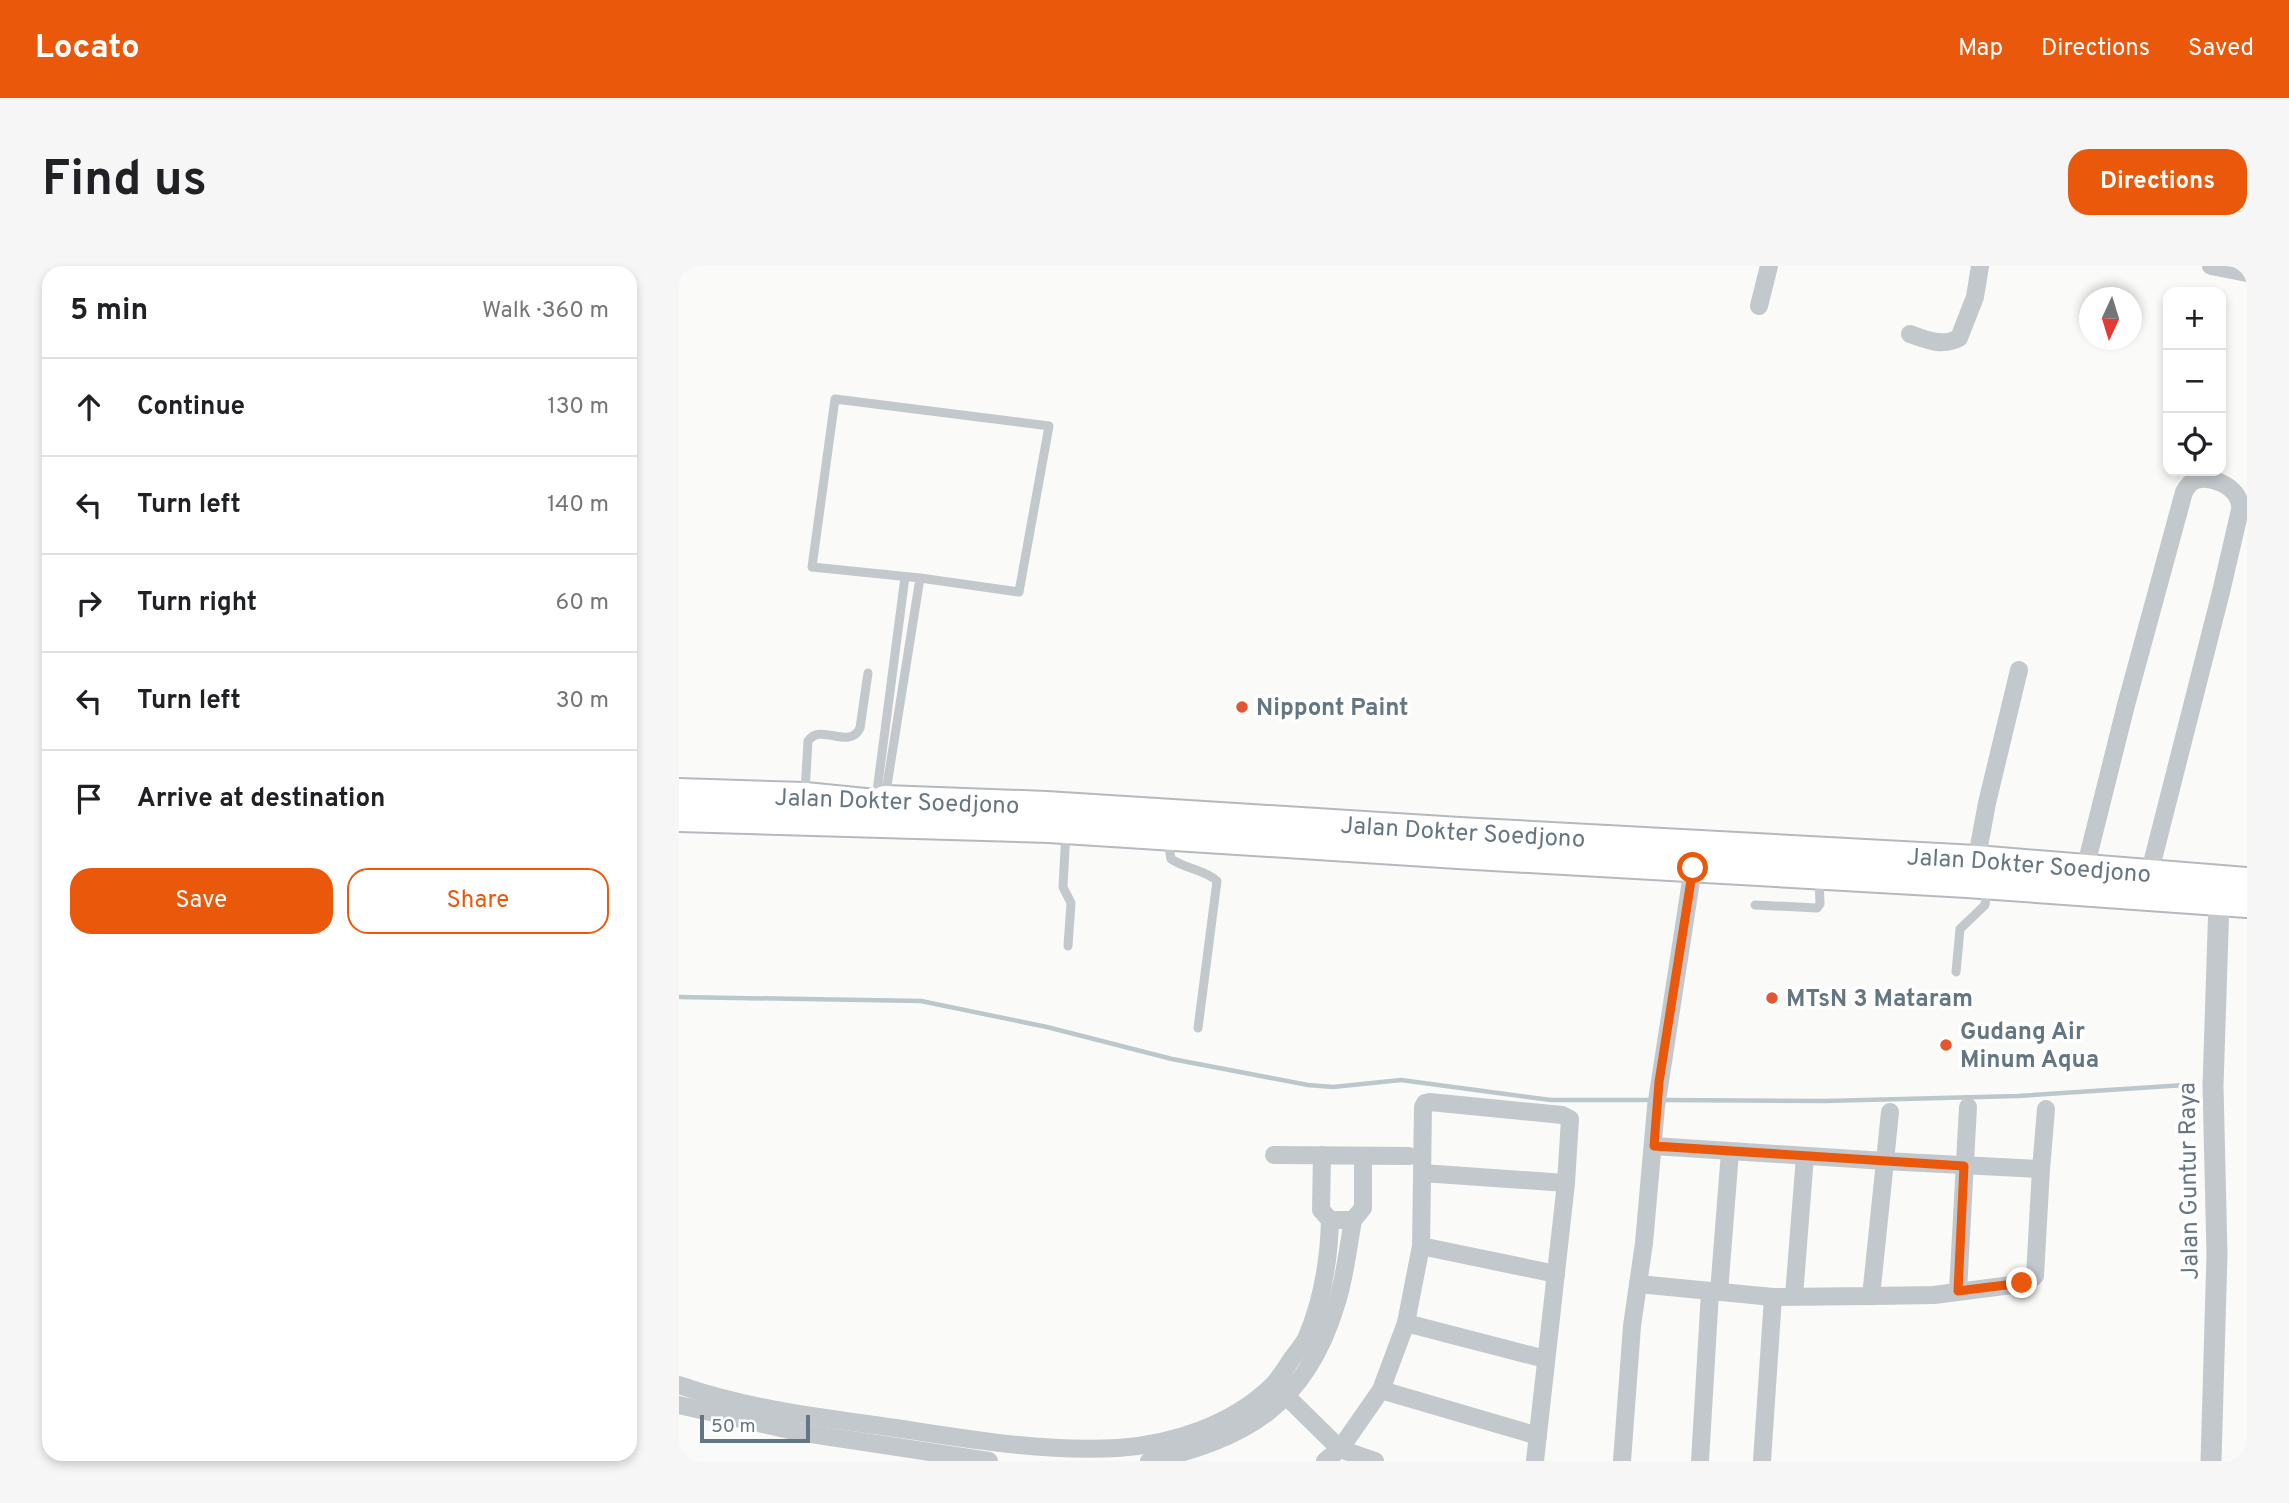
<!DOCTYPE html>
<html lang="en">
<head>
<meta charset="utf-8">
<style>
	body { margin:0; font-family:Overpass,sans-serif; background:#f6f6f6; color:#202124 }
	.controls { position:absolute; right:21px; top:21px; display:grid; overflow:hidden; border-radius:14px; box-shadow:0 4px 10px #0003 }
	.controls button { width:63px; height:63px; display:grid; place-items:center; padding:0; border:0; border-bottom:2px solid #e0e0e0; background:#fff; color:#202124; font:35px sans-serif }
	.compass { position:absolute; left:1400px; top:21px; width:63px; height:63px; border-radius:50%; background:#fff; box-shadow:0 4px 10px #0003; rotate:184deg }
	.scale { position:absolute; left:21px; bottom:18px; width:110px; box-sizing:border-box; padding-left:7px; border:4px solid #657683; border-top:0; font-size:19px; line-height:24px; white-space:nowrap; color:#657683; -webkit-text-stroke:5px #fff; paint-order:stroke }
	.stop { position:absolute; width:21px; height:21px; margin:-16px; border:5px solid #ea580c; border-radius:50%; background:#fff }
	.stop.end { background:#ea580c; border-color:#fff; box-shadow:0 2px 7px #0008 }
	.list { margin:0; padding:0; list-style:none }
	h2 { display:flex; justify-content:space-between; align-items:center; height:91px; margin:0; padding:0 28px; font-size:30px }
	h2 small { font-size:23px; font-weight:400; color:#757577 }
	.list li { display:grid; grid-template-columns:46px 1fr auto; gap:21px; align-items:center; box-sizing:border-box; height:98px; padding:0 28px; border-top:2px solid #e0e0e0 }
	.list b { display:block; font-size:26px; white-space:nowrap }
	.list em { font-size:23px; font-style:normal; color:#757577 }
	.actions { display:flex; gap:14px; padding:21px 28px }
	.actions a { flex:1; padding:16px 0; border:2px solid #ea580c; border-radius:21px; text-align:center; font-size:24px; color:#ea580c }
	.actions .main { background:#ea580c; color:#fff }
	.icon { flex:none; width:38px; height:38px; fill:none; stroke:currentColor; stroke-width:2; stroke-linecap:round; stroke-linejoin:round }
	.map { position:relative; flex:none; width:1568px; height:1195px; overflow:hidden; border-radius:21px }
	header { display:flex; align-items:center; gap:42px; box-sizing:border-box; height:98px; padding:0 35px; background:#ea580c; color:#fff }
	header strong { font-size:33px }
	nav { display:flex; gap:38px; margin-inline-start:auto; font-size:24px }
	.intro { display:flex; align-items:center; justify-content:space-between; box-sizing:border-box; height:168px; padding:0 42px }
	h1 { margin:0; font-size:49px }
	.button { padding:18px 32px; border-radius:21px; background:#ea580c; color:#fff; font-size:24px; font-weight:700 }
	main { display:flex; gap:42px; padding:0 42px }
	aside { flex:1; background:#fff; border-radius:21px; box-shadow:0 4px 10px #0003 }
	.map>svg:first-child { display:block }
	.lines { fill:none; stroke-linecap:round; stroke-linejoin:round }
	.stream { stroke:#bbc7cb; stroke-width:4.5 }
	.trunk-casing { stroke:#b4b9bd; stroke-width:32 }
	.service { stroke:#c3c8cc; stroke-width:9 }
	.minor { stroke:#c3c8cc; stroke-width:18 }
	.tertiary { stroke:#c3c8cc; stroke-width:21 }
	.trunk { stroke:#fff; stroke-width:28 }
	.route { stroke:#ea580c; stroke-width:9 }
	.poi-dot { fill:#e4572e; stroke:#fff; stroke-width:2.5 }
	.labels { text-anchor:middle; stroke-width:7; stroke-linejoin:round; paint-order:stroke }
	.poi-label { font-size:24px; font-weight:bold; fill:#657683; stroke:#fff; text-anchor:start }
	.street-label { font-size:24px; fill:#657683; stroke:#fff }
</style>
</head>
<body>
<header>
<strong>Locato</strong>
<nav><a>Map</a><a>Directions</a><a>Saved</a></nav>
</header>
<div class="intro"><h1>Find us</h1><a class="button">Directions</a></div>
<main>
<aside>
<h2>5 min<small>Walk · 360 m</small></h2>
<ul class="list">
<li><svg class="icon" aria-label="ahead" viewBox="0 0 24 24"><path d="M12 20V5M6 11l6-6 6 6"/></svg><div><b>Continue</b></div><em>130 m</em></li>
<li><svg class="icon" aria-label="left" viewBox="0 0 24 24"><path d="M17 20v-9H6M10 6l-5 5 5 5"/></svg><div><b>Turn left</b></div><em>140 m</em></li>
<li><svg class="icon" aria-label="right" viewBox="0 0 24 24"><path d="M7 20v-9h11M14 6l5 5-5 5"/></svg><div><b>Turn right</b></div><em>60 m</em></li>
<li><svg class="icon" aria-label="left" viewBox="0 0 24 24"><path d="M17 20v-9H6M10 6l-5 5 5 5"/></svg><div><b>Turn left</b></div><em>30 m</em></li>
<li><svg class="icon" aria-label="arrive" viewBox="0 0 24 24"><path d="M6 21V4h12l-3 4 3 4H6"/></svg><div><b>Arrive at destination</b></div></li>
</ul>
<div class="actions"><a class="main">Save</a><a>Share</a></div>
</aside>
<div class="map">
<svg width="1568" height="1195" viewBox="0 0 1568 1195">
	<rect width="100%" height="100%" fill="#fafaf8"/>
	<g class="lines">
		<!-- stream -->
		<g class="stream">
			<path d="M0 731 242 735 368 761 493 793 629 819 654 821 722 814 872 834H975"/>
			<path d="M984 834 1146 835 1339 830 1506 819"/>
		</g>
		<defs>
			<g id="trunk">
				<path id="s1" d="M0 527 126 531 196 538 206 534 367 540 780 566 1297 594 1568 616"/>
				<path d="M0 551 370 562 779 588 1288 617 1568 637"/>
			</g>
		</defs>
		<!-- trunk casing -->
		<use href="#trunk" class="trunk-casing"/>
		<!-- service -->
		<g class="service">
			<path d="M126 526 129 475C142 456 170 485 181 462L189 407"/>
			<path d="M206 532 241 312 340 326 370 160 156 133 133 301 241 312"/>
			<path d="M197 533 226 311"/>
			<path d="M387 565 384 621 392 637 389 680"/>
			<path d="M489 575 492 593C507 603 526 604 538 615L519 762"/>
			<path d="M1076 639 1138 642 1141 638 1140 611"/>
			<path d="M1277 706 1281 663 1306 639 1308 621"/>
		</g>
		<!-- minor -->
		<g class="minor">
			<path d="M1532 0 1568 7"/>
			<path d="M1080 40 1090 0"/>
			<path d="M1231 68C1247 74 1264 81 1280 72L1296 31 1301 0"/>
			<path d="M1296 602 1308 537 1340 404"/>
			<path d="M1406 603 1447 439 1505 226C1507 223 1509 219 1512 217 1525 205 1564 220 1561 244L1542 326 1470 609"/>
			<path d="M595 889 730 890"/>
			<path d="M643 889 642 944 651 954H674L684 942V890"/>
			<path d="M1362 903 1367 843"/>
			<path d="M743 907 887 917"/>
			<path d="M742 980 877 1008"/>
			<path d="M959 1018 1094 1031 1192 1030 1193 1021 1206 895 975 880"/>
			<path d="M1279 1025 1289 841"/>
			<path d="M1040 1026 1051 886"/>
			<path d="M1115 1030 1126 890"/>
			<path d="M1192 1030 1255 1029 1348 1017 1356 1010 1362 903 1206 895 1211 846"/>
			<path d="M727 1057 866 1093"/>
			<path d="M0 1119C71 1144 148 1152 223 1163 294 1174 367 1186 439 1182 494 1178 553 1159 593 1120 600 1113 606 1103 612 1094 617 1087 623 1080 627 1073 643 1036 650 994 651 954"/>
			<path d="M600 1123 661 1183 696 1195"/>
			<path d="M702 1124 859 1170"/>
			<path d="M0 1139 119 1166 310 1195"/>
			<path d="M470 1195C567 1173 627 1139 657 1039 666 1012 669 982 674 954"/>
			<path d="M646 1195 661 1183 702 1124 727 1057 742 980 744 841 746 837 751 836 883 849 891 853 887 917 856 1195"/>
			<path d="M943 1195 953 1060 965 977 977 841 1014 602"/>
			<path d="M1021 1195 1031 1026"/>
			<path d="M1083 1195 1094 1031"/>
		</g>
		<!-- tertiary -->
		<path class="tertiary" d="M1532 1195 1538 988 1534 820 1540 635"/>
		<!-- trunk -->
		<use href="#trunk" class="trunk"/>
	</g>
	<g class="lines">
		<!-- route -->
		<path class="route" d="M1014 602 980 816 975 880 1285 900 1279 1025 1343 1017"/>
	</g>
	<!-- markers -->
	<g class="poi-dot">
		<circle cx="563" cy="441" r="7"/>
		<circle cx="1093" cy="732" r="7"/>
		<circle cx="1267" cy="779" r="7"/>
	</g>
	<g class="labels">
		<!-- poi labels -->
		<g class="poi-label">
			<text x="577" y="449">Nippont Paint</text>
			<text x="1107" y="740">MTsN 3 Mataram</text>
			<text x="1281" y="773">Gudang Air<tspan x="1281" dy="28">Minum Aqua</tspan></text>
		</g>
		<!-- street labels -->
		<g class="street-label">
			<text transform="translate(218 535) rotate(2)" y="8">Jalan Dokter Soedjono</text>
			<text dy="8" stroke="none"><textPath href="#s1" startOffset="786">Jalan Dokter Soedjono</textPath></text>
			<text dy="8" stroke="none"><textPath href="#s1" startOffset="1353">Jalan Dokter Soedjono</textPath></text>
			<text transform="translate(1509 915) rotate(-91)" y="8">Jalan Guntur Raya</text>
		</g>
	</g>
</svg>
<div class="controls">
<button>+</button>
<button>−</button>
<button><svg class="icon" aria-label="locate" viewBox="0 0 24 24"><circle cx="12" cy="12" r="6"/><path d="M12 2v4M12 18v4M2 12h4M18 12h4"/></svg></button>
</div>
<svg class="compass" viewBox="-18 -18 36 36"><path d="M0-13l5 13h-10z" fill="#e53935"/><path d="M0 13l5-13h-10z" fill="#757577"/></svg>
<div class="scale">50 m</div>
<div class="stop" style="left:1014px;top:602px"></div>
<div class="stop end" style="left:1343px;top:1017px"></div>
</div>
</main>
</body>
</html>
